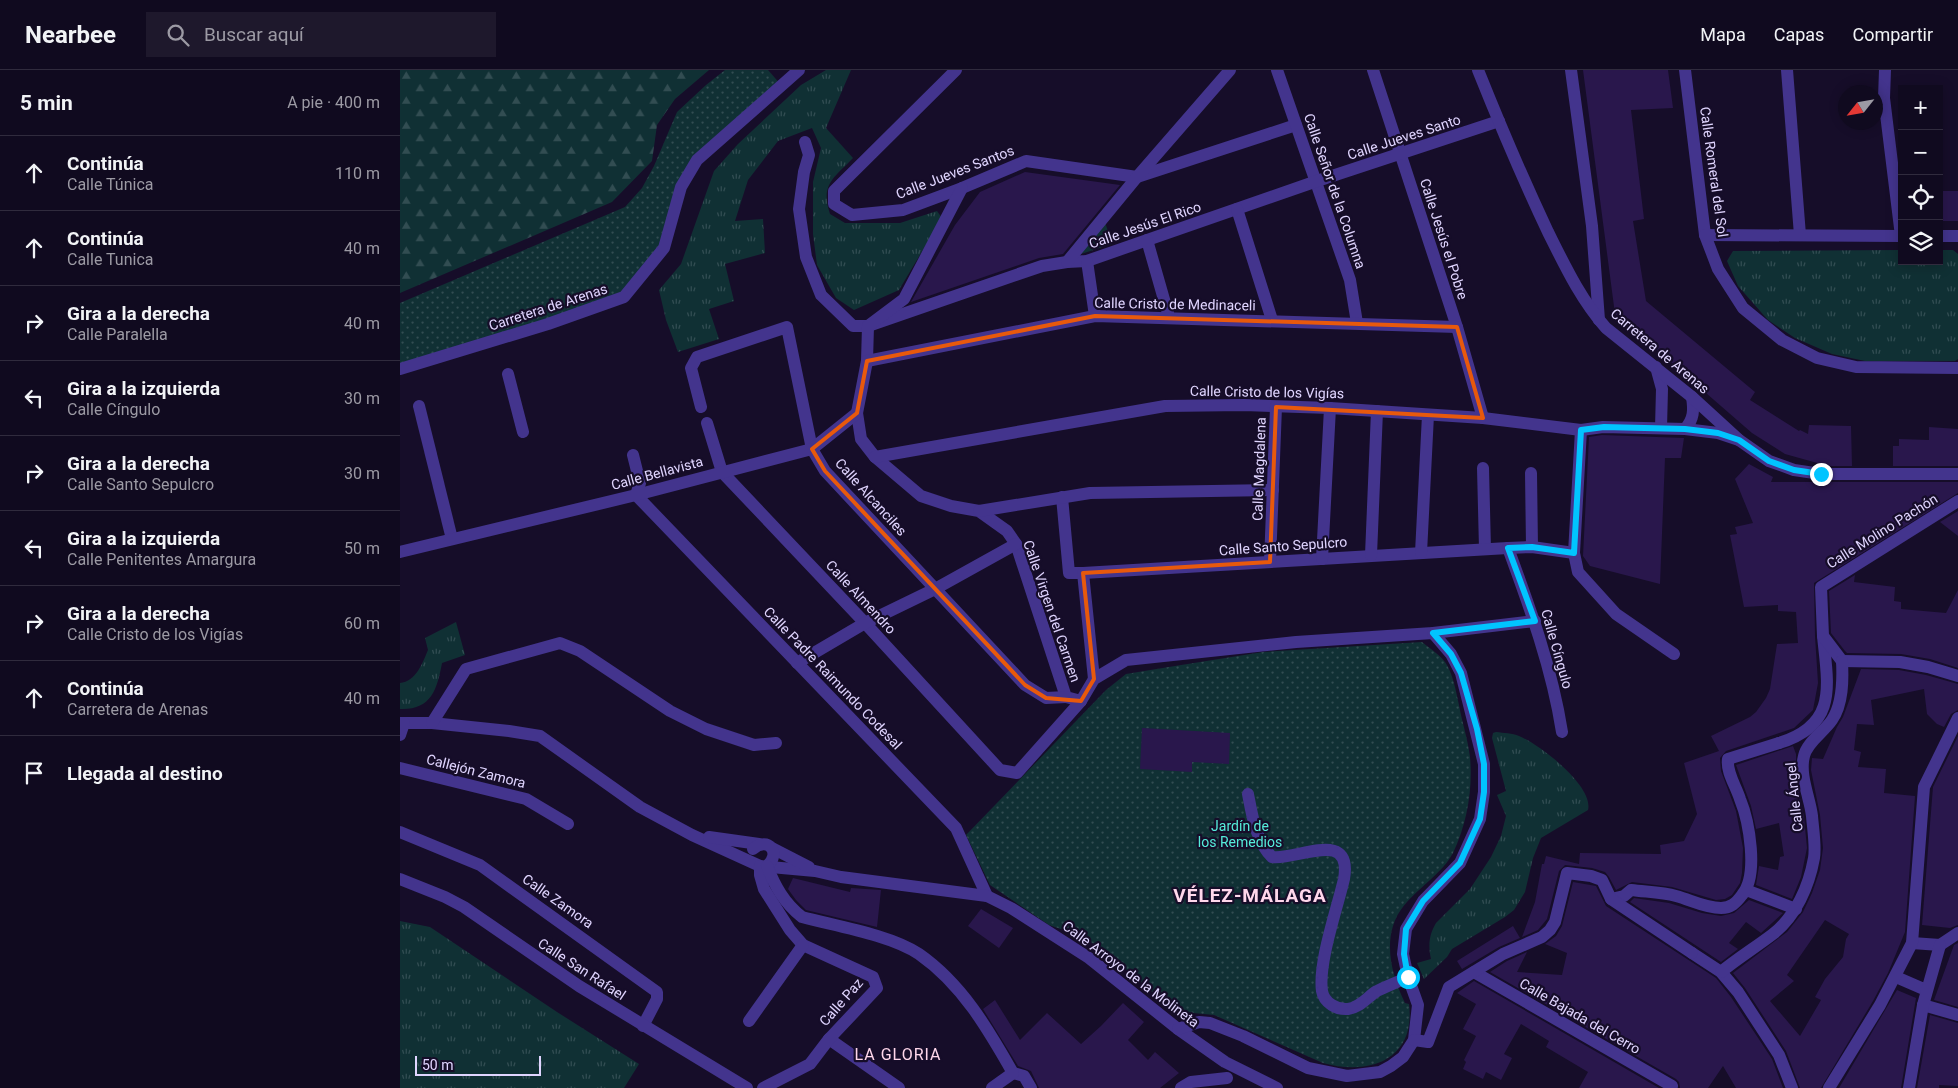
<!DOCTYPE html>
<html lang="es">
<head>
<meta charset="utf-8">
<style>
	body { margin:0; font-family:Roboto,sans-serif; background:#1e182c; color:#f1f3f6 }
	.controls { position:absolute; right:15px; top:15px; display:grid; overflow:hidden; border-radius:0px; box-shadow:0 2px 12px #0003 }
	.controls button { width:45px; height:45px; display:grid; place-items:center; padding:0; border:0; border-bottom:1px solid #302b3d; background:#100a1f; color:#f1f3f6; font:25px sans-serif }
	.compass { position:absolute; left:1438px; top:15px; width:45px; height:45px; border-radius:50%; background:#100a1f; box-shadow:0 2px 12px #0003; rotate:239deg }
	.scale { position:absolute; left:15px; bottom:12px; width:126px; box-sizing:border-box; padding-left:5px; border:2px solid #e0d5ff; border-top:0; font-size:14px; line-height:18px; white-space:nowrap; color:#e0d5ff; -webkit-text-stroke:4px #160d29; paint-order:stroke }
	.stop { position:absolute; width:15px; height:15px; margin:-11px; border:4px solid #01c4ff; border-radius:50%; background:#fff }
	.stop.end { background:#01c4ff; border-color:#fff; box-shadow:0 1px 5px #0008 }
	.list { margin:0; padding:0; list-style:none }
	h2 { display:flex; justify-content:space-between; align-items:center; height:65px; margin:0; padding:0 20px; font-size:21px }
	h2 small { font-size:16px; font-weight:400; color:#9c9aa4 }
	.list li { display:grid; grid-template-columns:32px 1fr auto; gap:15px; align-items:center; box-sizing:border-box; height:75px; padding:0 20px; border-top:1px solid #302b3d }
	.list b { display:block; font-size:19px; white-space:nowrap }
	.list p { margin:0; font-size:16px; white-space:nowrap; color:#9c9aa4 }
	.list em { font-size:16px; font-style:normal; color:#9c9aa4 }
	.icon { flex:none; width:28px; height:28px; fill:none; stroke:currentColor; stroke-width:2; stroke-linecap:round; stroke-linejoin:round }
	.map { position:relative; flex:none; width:1558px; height:1018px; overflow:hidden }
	header { display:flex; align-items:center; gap:30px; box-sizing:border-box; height:70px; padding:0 25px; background:#100a1f; border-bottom:1px solid #302b3d }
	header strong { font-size:24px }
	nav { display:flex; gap:28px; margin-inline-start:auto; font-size:18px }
	.search { width:350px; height:45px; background:#1e182c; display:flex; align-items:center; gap:12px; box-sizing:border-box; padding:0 18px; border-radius:0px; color:#9c9aa4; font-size:19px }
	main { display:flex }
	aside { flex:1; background:#100a1f }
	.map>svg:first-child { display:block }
	.grass { fill:url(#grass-tufts) }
	.forest { fill:url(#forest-firs) }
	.park { fill:url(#park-dots) }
	.building { fill:#29174c; fill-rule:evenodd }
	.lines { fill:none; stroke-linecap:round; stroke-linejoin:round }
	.pedestrian { stroke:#43348d; stroke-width:12 }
	.minor { stroke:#43348d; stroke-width:12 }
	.tertiary { stroke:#43348d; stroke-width:12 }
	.route { stroke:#01c4ff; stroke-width:6 }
	.marked { fill:none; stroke:#e8590c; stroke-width:4; stroke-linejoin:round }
	.labels { text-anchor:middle; stroke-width:4.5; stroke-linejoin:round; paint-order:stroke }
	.street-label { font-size:14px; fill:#e0d5ff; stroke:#160d29 }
	.park-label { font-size:14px; fill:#55ecda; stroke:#160d29 }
	.quarter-label { font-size:16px; letter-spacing:1px; fill:#ffd7eb; stroke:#160d29 }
	.district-label { font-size:19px; font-weight:bold; letter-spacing:1px; fill:#ffd7eb; stroke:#160d29 }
</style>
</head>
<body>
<header>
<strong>Nearbee</strong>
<div class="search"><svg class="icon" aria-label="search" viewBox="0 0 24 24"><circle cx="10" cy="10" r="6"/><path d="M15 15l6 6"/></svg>Buscar aquí</div>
<nav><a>Mapa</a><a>Capas</a><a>Compartir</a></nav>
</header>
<main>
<aside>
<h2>5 min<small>A pie · 400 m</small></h2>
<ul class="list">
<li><svg class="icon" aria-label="ahead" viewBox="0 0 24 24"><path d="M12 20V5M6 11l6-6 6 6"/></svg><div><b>Continúa</b><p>Calle Túnica</p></div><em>110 m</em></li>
<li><svg class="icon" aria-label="ahead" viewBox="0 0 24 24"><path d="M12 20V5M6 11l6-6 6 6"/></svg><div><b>Continúa</b><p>Calle Tunica</p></div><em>40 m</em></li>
<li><svg class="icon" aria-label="right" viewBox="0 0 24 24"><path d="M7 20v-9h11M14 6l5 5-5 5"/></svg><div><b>Gira a la derecha</b><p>Calle Paralella</p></div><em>40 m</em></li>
<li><svg class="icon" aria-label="left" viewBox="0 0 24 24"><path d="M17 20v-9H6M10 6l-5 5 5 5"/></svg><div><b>Gira a la izquierda</b><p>Calle Cíngulo</p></div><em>30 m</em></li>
<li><svg class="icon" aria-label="right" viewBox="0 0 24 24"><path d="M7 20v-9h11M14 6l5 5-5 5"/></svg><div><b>Gira a la derecha</b><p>Calle Santo Sepulcro</p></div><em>30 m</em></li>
<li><svg class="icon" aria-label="left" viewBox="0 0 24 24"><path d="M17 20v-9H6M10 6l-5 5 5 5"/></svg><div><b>Gira a la izquierda</b><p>Calle Penitentes Amargura</p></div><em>50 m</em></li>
<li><svg class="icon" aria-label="right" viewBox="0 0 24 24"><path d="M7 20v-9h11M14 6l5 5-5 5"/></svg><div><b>Gira a la derecha</b><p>Calle Cristo de los Vigías</p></div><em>60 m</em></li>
<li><svg class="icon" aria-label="ahead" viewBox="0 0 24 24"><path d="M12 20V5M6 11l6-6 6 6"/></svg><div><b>Continúa</b><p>Carretera de Arenas</p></div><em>40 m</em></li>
<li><svg class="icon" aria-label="arrive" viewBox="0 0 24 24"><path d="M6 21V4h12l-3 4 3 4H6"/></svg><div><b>Llegada al destino</b></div></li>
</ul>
</aside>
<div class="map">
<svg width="1558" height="1018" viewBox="0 0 1558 1018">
	<defs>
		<pattern id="grass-tufts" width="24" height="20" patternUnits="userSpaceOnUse" patternTransform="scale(1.25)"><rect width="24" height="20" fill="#103034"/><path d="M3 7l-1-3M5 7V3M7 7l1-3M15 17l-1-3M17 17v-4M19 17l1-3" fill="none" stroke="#324d52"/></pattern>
		<pattern id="forest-firs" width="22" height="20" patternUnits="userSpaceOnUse" patternTransform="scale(1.25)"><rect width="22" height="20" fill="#103034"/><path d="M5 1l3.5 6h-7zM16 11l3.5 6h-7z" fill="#324d52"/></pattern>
		<pattern id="park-dots" width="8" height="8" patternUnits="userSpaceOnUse" patternTransform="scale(1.25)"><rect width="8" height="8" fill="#103034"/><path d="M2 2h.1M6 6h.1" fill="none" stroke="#324d52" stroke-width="1.8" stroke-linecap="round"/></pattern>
	</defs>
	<rect width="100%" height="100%" fill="#160d29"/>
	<!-- grass -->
	<g class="grass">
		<path d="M426 0H451L426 58 453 88C434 108 420 114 430 144L445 153H500L537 141 542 148 499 220 454 240 436 228 417 195 413 164V112L421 78 412 58 378 71 348 110 335 151 363 149 365 183 325 194 334 231 309 239 319 269 278 282 266 250 259 220 281 194 314 101 338 74 401 15Z"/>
		<path d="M705 152 712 174 681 184Z"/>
		<path d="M1502 180V191H1539V180H1553L1558 184V289L1555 291H1465L1432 284 1395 268 1368 250 1338 216 1327 191 1333 181Z"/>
		<path d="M56 552 65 585 42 593C37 620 31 640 0 639V613C16 612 23 592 28 580L25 568Z"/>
		<path d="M1096 662C1104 663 1112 663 1119 666 1139 674 1194 716 1188 740L1141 768 1133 788 1125 822 1114 840 1105 847 1052 879 1047 887 1024 909 1017 893 1031 889C1028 875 1029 865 1036 853L1070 819 1091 787 1101 766 1106 746 1097 725 1106 721 1092 668 1093 663Z"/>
		<path d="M0 851 30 857 157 942 239 994 224 1018H0Z"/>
	</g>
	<!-- forest -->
	<path class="forest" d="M0 0H309L275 29 257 55 252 91 212 132 0 223Z"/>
	<!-- park -->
	<g class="park">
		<path d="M325 0H368L382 16 297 90 264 178 224 227 0 299V233L225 137 242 118 254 96 277 42 306 15Z"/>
		<path d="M1022 572C1029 578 1039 584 1045 592 1053 603 1056 622 1059 635 1062 652 1068 670 1070 687 1073 719 1067 754 1053 783 1038 811 1002 825 993 856 985 881 994 910 1005 933L1009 934C1016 990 969 1006 923 993L814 945 783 942 766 934 714 889 684 867 649 855 590 815 566 765 706 620 726 604 775 596 863 582Z"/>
	</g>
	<!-- building -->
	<g class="building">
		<path d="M1183 0H1268L1273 38 1231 40 1244 149 1233 151 1246 231 1355 322 1350 330 1399 361 1400 360 1408 364 1409 355 1451 356 1452 396H1428L1385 384 1352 363 1215 244Z"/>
		<path d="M625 102 720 115 663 184 639 188 511 232 555 155 580 122Z"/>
		<rect x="1539" y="121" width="19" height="30"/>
		<path d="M1529 357 1558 359V396H1493V376H1499V369L1529 370Z"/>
		<path d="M1202 365 1284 368 1281 388H1265L1260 514 1190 496 1183 486 1189 367Z"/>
		<path d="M1349 394 1373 407 1371 412H1558V423L1414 513 1415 566 1418 613 1413 640 1394 658 1326 681 1320 688 1321 701 1336 741 1343 778 1342 803 1340 813 1332 825 1325 829 1316 830 1272 817 1232 812 1216 820 1209 807 1205 802 1192 798 1165 795 1159 801 1147 849 1138 860 1122 867 1135 832 1142 794H1144L1146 786 1179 794 1180 783 1261 784 1260 775 1284 771 1297 744 1284 693 1319 681 1311 666 1350 647 1356 642 1366 628 1370 619 1377 574 1398 573 1396 542 1378 541V535L1344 537 1330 465 1337 464 1335 457 1353 453 1335 409Z"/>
		<path d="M1558 441V466L1540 452Z"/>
		<path d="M1455 505 1454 512 1495 517 1494 531 1501 532V539L1546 543 1558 520V598L1530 589 1501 584 1447 583 1445 581 1431 563 1429 521Z"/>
		<path d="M1461 599 1499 600 1526 605 1558 614V640L1551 644 1544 657 1537 654 1527 644 1524 619 1471 630 1474 655 1457 654 1454 680 1461 682 1458 697 1486 699 1484 723 1515 726 1505 862 1488 903 1473 931 1421 1018H1400L1386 981 1345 918 1333 903 1387 862 1403 842 1412 823 1420 800 1423 778 1420 745 1411 700 1412 688 1423 689 1437 657 1443 647ZM1425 850 1449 864 1446 869 1443 887 1425 909 1415 927 1421 930 1400 966 1370 931 1394 911 1387 905Z"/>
		<path d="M742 658 830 663 829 694 792 692V702L740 699Z"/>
		<path d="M1558 666V855L1550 858 1522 855 1533 717Z"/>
		<path d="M1393 676 1396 684V710L1404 747 1407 778 1401 807 1392 829 1356 815 1359 796 1378 800 1380 787 1384 786 1379 753 1356 759 1351 736 1336 695Z"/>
		<path d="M393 808 450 822 451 818 481 820 477 857 406 840 396 830 388 819Z"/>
		<path d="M1173 812 1196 816 1206 836 1316 908 1331 927 1372 989 1383 1018H1336L1323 996 1308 1018H1280L1279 1012 1276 1009 1090 902 1107 891 1127 882 1117 902 1162 905 1167 883 1145 874 1156 866 1162 856Z"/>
		<path d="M1234 828 1269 833 1302 843 1321 846 1334 843 1349 830 1383 843 1361 863 1346 852 1329 873 1338 879 1321 892 1230 832Z"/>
		<path d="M581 839 613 858 599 878 568 856Z"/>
		<path d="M1113 856 1120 868 1099 877 1062 899 1057 891Z"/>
		<path d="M1558 873V937L1534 930 1554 875Z"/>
		<path d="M1074 911 1259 1018H1179L1188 1002 1146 977 1149 971 1121 954 1104 984 1112 988 1101 1010 1086 1002 1083 1009 1063 999 1066 992 1064 990 1076 966 1063 959 1076 934 1057 923Z"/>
		<path d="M1497 920 1516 928 1501 1018H1439Z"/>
		<path d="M595 930 620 970 647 943 681 974 701 956 723 933 744 952 728 970 748 990 755 982 779 1003 760 1018H639L631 1001 618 996 583 939Z"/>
		<path d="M1530 945 1558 953V1016L1539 1015V1018H1517Z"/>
	</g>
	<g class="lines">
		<!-- pedestrian -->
		<g class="pedestrian">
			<path d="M1379 673C1438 655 1428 616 1423 566"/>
			<path d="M848 724C852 745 856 772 872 787 896 791 953 757 944 809 937 839 918 893 922 921 924 933 937 940 948 939 961 937 967 927 977 921 987 916 998 912 1008 907"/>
			<path d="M1292 883 1321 902 1338 922 1379 985 1392 1018"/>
			<path d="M429 969 499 1018"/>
			<path d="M613 1003 624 1006 631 1018"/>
			<path d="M781 1018 791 1012 827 1008"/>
		</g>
		<!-- minor -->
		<g class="minor">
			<path d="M556 0 434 121V134L452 145 503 140 562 118 626 91 737 107 896 55"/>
			<path d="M877 0 950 210 957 253"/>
			<path d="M973 0 1057 257 1083 348"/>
			<path d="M1171 0 1192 156 1199 250"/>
			<path d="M1285 0 1305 165 1318 199 1343 238 1382 270 1417 288 1456 297 1558 298"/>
			<path d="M1387 0 1400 165"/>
			<path d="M1485 0 1484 28 1501 166"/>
			<path d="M405 72 409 85 404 102 399 139 406 187 421 225 453 256H468L642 196 667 192 687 191 917 111 1099 51"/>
			<path d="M562 118 504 229 468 256 467 291 457 343 461 369 475 387 521 426 551 436 579 441 607 461 616 474 666 627 681 631"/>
			<path d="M837 139 872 250"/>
			<path d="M1305 165 1502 166"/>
			<path d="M1539 166H1558"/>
			<path d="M747 170 769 247"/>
			<path d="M687 191 695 246"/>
			<path d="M667 192 737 107 830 0"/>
			<path d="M467 291 695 246 1057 257"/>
			<path d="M1256 297 1262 319 1261 358"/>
			<path d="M108 304 123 362"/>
			<path d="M19 336 52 469"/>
			<path d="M301 337 291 298 297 287 387 257 412 379 425 401 625 615 646 628 666 627"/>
			<path d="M307 353 322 402 465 553 600 700 617 703 681 631 694 609 726 590 896 572 1033 563 1135 551"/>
			<path d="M1285 359C1294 349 1294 340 1292 327"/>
			<path d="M1181 360 1174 483 1178 502 1216 544 1274 584"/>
			<path d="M233 385 240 413 236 425 556 758 587 826"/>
			<path d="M475 387 765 336 844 335 930 338 1083 348 1181 360 1203 357 1285 359 1318 363 1339 370"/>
			<path d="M1083 398 1085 479"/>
			<path d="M1131 403 1132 477"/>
			<path d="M662 427 669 503H683L1108 478 1132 477 1174 483"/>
			<path d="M579 441 690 423 873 420"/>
			<path d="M1108 478C1130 538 1152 598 1162 662"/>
			<path d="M0 482 236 425 412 379 457 343"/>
			<path d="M1021 483 1028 345"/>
			<path d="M971 485 977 341"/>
			<path d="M922 489 930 338"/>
			<path d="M870 492 876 337"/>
			<path d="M683 503 694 609"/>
			<path d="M1442 591 1423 566 1421 517 1558 431"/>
			<path d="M1442 591 1500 592 1528 597 1558 606"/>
			<path d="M397 593 465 553 535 519 616 474"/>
			<path d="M0 653H32L109 661 140 666 240 737 292 765 360 796 415 801 441 807 587 826 611 838 689 888 778 959 825 992 877 1018"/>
			<path d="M32 653 66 599 160 573 180 581 270 641 306 659 354 675 376 673"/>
			<path d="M0 665 4 653"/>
			<path d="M0 698 126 729 168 754"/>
			<path d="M0 762 80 795 257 922V929L243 956"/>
			<path d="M309 767 359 774"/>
			<path d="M372 778 409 797"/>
			<path d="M353 779C368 766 382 783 367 796"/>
			<path d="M360 796V805L364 819 390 860 403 875 473 907 477 918 429 969 410 994 363 1018"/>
			<path d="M367 796C375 816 384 833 402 847 436 856 491 865 519 884 562 914 588 959 613 1003L592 1018"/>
			<path d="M0 809 45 827 64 837 179 916 347 1018"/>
			<path d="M1346 820 1396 839"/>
			<path d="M1211 829 1224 826 1231 820C1246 822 1262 822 1276 826 1291 830 1305 838 1321 838 1331 838 1336 833 1342 825 1359 805 1349 751 1340 729 1336 716 1326 702 1328 689L1379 673"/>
			<path d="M1512 873 1540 875"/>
			<path d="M1540 875 1558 863"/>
			<path d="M1074 902 1272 1016"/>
			<path d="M1321 902C1338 888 1356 877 1373 864 1396 846 1409 816 1414 788 1416 776 1413 759 1412 746 1410 728 1399 705 1404 686 1407 672 1424 662 1432 650 1443 634 1443 610 1442 591"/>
			<path d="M1496 907 1526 920"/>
			<path d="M1523 935 1558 945"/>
			<path d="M349 951 403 875"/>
			<path d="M778 959 799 952 810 953 843 966 908 998 947 1006 980 1002 991 996 1003 987 1014 970 1018 935 1008 907 1003 884 1006 859 1023 831 1060 793 1080 749 1084 722V694L1061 603 1051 584 1033 563"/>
			<path d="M1014 970 1028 972 1049 917 1103 884 1142 867 1150 860 1155 852 1167 803 1191 806 1202 810 1211 829 1292 883"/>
			<path d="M1429 1018 1480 935 1512 873 1524 717 1558 648"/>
			<path d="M1509 1018 1523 935 1540 875"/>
		</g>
		<!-- tertiary -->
		<g class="tertiary">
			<path d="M1078 0C1100 55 1123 109 1148 162 1165 196 1181 230 1206 258L1292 327 1339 370 1369 391 1394 400 1421 404H1558"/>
			<path d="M0 299 148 254 224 227 264 178 281 117 297 90 399 0"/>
		</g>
	</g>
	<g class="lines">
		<!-- route -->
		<path class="route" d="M1008 907 1004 884 1006 859 1023 831 1060 793 1080 749 1084 722V694L1077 659 1061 603 1051 584 1033 563 1135 551 1108 478 1132 477 1174 483 1181 360 1204 357 1285 359 1318 363 1339 370 1369 391 1394 400 1421 404"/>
	</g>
	<!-- marked area -->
	<path class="marked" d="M695 246 1057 257 1083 348 876 337 870 492 683 503 694 609 681 631 646 628 625 615 425 401 412 379 457 343 467 291Z"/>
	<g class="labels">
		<!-- street labels -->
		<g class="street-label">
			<text transform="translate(1004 67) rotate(-18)" y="5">Calle Jueves Santo</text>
			<text transform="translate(555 102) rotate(-21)" y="5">Calle Jueves Santos</text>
			<text transform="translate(1314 102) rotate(82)" y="5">Calle Romeral del Sol</text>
			<text transform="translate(935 121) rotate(71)" y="5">Calle Señor de la Columna</text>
			<text transform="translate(745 155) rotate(-19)" y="5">Calle Jesús El Rico</text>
			<text transform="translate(1044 169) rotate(72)" y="5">Calle Jesús el Pobre</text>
			<text transform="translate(775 234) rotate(1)" y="5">Calle Cristo de Medinaceli</text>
			<text transform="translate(148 237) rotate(-18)" y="5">Carretera de Arenas</text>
			<text transform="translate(1260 281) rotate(40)" y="5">Carretera de Arenas</text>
			<text transform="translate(867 322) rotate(1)" y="5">Calle Cristo de los Vigías</text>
			<text transform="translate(859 399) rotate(-88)" y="5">Calle Magdalena</text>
			<text transform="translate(257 403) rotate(-15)" y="5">Calle Bellavista</text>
			<text transform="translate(471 427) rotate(48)" y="5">Calle Alcanciles</text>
			<text transform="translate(1482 461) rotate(-32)" y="5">Calle Molino Pachón</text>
			<text transform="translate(883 476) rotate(-4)" y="5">Calle Santo Sepulcro</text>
			<text transform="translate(461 527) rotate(47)" y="5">Calle Almendro</text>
			<text transform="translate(652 541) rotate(71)" y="5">Calle Virgen del Carmen</text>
			<text transform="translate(1157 579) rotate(74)" y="5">Calle Cíngulo</text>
			<text transform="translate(433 608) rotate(46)" y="5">Calle Padre Raimundo Codesal</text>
			<text transform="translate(76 701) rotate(14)" y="5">Callejón Zamora</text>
			<text transform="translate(1394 727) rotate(-96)" y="5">Calle Ángel</text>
			<text transform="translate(158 831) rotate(35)" y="5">Calle Zamora</text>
			<text transform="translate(182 899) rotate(33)" y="5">Calle San Rafael</text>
			<text transform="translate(731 904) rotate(37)" y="5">Calle Arroyo de la Molineta</text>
			<text transform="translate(441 932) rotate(-49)" y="5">Calle Paz</text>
			<text transform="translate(1180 946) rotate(30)" y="5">Calle Bajada del Cerro</text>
		</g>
		<!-- park labels -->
		<g class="park-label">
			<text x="840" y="761">Jardín de<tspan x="840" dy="16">los Remedios</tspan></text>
		</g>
		<!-- quarter labels -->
		<g class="quarter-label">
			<text x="498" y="990">LA GLORIA</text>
		</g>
		<!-- district labels -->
		<g class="district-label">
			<text x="850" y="832">VÉLEZ-MÁLAGA</text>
		</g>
	</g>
</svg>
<div class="controls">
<button>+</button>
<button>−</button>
<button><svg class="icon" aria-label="locate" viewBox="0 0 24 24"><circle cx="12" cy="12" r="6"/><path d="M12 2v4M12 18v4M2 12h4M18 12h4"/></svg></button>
<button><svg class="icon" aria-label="layers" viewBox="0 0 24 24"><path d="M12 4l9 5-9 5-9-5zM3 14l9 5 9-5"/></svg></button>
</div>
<svg class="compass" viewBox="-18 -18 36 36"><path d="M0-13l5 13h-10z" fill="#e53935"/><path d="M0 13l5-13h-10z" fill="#9c9aa4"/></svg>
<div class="scale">50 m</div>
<div class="stop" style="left:1008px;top:907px"></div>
<div class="stop end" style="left:1421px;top:404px"></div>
</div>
</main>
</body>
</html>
